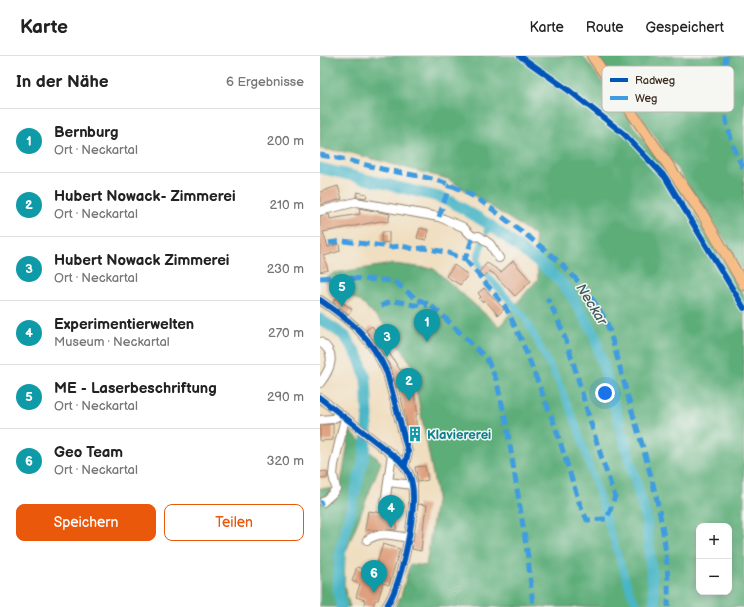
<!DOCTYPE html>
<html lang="de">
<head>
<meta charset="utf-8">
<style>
	body { margin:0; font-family:"Balsamiq Sans",sans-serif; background:#f6f6f6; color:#222 }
	.controls { position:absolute; right:12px; bottom:12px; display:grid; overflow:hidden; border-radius:8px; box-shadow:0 2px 10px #0003 }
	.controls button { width:36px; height:36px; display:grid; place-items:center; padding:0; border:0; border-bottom:1px solid #e0e0e0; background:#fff; color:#222; font:20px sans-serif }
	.you { position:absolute; left:285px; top:337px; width:14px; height:14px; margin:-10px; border:3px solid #fff; border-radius:50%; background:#1a73e8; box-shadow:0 0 0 6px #1a73e833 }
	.badge { display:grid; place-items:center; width:26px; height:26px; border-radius:50%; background:#ea580c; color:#fff; font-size:13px; font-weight:700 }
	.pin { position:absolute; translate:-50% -33px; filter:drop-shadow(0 1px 2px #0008) }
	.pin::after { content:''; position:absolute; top:21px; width:14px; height:12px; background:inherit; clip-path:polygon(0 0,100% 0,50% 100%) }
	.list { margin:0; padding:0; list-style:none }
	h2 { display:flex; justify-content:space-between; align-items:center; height:52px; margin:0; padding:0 16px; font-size:17px }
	h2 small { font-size:13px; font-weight:400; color:#767676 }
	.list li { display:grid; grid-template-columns:26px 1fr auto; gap:12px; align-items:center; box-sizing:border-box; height:64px; padding:0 16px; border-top:1px solid #e0e0e0 }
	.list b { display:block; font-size:15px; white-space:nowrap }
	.list p { margin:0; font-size:13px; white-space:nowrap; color:#767676 }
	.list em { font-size:13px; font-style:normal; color:#767676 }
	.actions { display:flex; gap:8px; padding:12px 16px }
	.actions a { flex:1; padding:9px 0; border:1px solid #ea580c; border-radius:8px; text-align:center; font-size:14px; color:#ea580c }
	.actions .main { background:#ea580c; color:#fff }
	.map { position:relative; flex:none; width:424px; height:551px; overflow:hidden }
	header { display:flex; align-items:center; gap:24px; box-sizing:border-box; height:56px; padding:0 20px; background:#fff; border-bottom:1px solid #e0e0e0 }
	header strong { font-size:19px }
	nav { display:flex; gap:22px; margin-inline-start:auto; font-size:14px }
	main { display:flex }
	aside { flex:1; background:#fff }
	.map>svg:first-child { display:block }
	.forest { fill:#5dad79; stroke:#4c6c4c; fill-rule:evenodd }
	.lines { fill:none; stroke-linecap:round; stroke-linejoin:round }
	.canal { stroke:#4ab6c6; stroke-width:7 }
	.river { stroke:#4ab6c6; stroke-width:11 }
	.building { fill:#dfa07f }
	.minor-casing { stroke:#96846f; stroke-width:10 }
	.major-casing { stroke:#96846f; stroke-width:12 }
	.minor { stroke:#fff; stroke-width:8 }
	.major { stroke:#f6be86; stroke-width:10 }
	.quiet { stroke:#3f9ce0; stroke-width:5; stroke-dasharray:10 5; stroke-linecap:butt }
	.cycleway-casing { stroke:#f6f6f2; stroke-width:8 }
	.cycleway { stroke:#0057b8; stroke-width:6 }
	.labels { text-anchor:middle; stroke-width:3; stroke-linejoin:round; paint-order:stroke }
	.culture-label { font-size:13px; font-weight:bold; fill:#0d838f; stroke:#f6f6f2; text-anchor:start }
	.water-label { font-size:14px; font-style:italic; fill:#405b59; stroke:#f6f6f2 }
	.key { fill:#f6f6f2; stroke:#beb9b2; stroke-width:1 }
	.key-label { font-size:11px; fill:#3b2a1e }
</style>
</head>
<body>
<header>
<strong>Karte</strong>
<nav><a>Karte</a><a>Route</a><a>Gespeichert</a></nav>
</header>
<main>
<aside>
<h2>In der Nähe<small>6 Ergebnisse</small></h2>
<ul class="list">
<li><span class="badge" style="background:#0f9aa8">1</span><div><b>Bernburg</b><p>Ort · Neckartal</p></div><em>200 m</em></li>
<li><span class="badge" style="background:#0f9aa8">2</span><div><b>Hubert Nowack- Zimmerei</b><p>Ort · Neckartal</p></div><em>210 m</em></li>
<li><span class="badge" style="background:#0f9aa8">3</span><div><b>Hubert Nowack Zimmerei</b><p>Ort · Neckartal</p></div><em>230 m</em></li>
<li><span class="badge" style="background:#0f9aa8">4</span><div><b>Experimentierwelten</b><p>Museum · Neckartal</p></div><em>270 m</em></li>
<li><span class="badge" style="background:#0f9aa8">5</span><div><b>ME - Laserbeschriftung</b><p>Ort · Neckartal</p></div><em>290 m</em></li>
<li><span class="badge" style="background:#0f9aa8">6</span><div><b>Geo Team</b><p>Ort · Neckartal</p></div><em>320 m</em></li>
</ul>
<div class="actions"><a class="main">Speichern</a><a>Teilen</a></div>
</aside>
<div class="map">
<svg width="424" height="551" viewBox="0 0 424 551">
	<rect width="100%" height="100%" fill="#f6f6f2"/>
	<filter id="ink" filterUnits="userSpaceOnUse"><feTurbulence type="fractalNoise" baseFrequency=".025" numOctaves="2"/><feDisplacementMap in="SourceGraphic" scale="8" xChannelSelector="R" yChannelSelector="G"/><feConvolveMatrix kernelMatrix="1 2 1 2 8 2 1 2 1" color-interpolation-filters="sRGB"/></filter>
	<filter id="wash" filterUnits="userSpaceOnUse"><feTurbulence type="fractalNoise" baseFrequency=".012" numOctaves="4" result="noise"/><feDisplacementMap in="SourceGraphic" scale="16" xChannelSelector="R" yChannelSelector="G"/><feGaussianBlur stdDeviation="0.9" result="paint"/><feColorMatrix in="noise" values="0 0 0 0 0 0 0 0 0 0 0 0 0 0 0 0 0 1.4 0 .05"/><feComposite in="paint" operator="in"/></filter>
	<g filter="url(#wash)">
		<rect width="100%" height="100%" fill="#f0dec0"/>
		<!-- forest -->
		<g class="forest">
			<path d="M0 0H263L355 127 424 239V551H393L392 550 388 551H75L81 540 90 508 106 510 117 439 91 307 65 269 41 246 3 224 14 217 73 208 114 213 180 271 197 247 218 223 215 179 128 123 27 96 0 93ZM379 470H409V536H379Z"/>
			<path d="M277 0H424V217L407 187 311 45Z"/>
			<path d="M30 375 61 406 25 498 24 531 30 551H0V432L20 434Z"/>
		</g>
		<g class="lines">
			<!-- canal -->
			<g class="canal">
				<path d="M167 175 170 169"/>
				<path d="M161 212C154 205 160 195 163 186"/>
				<path d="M167 219 205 262 239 327 257 371 310 536 318 551"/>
			</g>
			<!-- river -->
			<g class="river">
				<path d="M0 112 115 140 132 146 170 169 224 211 239 224 249 236 274 277 326 462 335 551"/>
				<path d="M0 263 25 280 39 302 46 323 48 360 45 397 20 497 18 530 21 551"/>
			</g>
		</g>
		<g id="blocks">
			<!-- building -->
			<g class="building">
				<path d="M18 130 22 143 0 149V136Z"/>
				<path d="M37 136 47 138 46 142 36 141Z"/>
				<path d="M39 152 70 158 68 166 61 165 3 176 8 191 19 188 20 195 4 200 8 214 0 216V160L9 158 10 163 40 158Z"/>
				<path d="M100 172 108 174 106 184 97 182Z"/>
				<path d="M62 176H69V187L61 186Z"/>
				<path d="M193 205 211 225 195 240 174 218 169 215 164 221 159 216 167 207 181 216Z"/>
				<path d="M134 209 148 219 140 229 126 220Z"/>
				<path d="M164 232 184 253 178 259 165 244 162 246 159 243 161 241 158 237Z"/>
				<path d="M16 242 32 253 29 258 13 246Z"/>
				<path d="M52 270 80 314 87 313 89 320 90 319 98 358H96V367L99 382 90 384 79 331H76L72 315 66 302 46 274Z"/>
				<path d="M13 368V384L0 385V369Z"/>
				<path d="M105 410 108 424 98 426 95 411Z"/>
				<circle cx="4" cy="419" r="4"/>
				<path d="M98 448 107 449 106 458 105 457 101 495 92 493Z"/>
				<path d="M48 455 78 459 76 474H45Z"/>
				<path d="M63 488 80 493 69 529 63 527 58 544H55L53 551H43L45 544 36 541 40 528 32 525 37 511 54 517Z"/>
			</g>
		</g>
	</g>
	<g filter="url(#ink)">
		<use href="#blocks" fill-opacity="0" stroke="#96846f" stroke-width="1"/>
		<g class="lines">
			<defs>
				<g id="minor">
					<path d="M0 155 36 146 119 161 143 171 153 181 159 180 170 188 179 202"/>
					<path d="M0 244C31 265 51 281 67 317L88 396 85 409"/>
					<path d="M0 286C18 297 10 314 0 327"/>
					<path d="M0 342 79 404C86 411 91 418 92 428 97 455 82 528 66 551"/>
					<path d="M0 364 12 363 20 359"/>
					<path d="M72 398 68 426 93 429"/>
					<path d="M68 426 65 448 80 450"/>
					<path d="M3 446 12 438 16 433 13 419 14 409 25 362"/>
					<path d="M47 484C60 475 73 479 88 482"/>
				</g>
				<path id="major" d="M272 0 383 159 424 229"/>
			</defs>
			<!-- minor casing -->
			<use href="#minor" class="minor-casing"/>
			<!-- major casing -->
			<use href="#major" class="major-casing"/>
			<!-- minor -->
			<use href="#minor" class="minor"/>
			<!-- major -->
			<use href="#major" class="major"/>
			<!-- quiet -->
			<g class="quiet">
				<path d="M406 0C400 44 404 74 424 114"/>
				<path d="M0 99C21 102 42 108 62 113 84 118 109 120 130 129 152 137 171 152 189 166 229 196 263 222 287 267 296 295 303 324 311 352 332 421 350 478 348 551"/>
				<path d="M119 161 130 128"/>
				<path d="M9 187 23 185 71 191 82 190 94 193 103 192 126 196 145 203 153 181"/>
				<path d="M145 203 185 250 201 283 235 370 259 446 267 464 287 463 295 440C284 411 275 381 266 351 255 313 246 276 227 242"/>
				<path d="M0 222 14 221 74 225 95 242 110 249 123 260 167 303 176 323 186 365 208 501 213 551"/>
				<path d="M61 250C76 241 80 247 95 249 99 250 104 249 108 249"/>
				<path d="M0 447 3 446"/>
			</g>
			<defs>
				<g id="cycleway">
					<path d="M200 0 251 36 304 78 345 121 424 252"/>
					<path d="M0 244C31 265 51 281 67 317L88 396 85 409"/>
					<path d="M0 342 79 404C86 411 91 418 92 428 97 455 82 528 66 551"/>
				</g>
			</defs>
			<!-- cycleway casing -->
			<use href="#cycleway" class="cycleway-casing"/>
			<!-- cycleway -->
			<use href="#cycleway" class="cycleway"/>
		</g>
	</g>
	<!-- icons -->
	<defs>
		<symbol id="building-bare" viewBox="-9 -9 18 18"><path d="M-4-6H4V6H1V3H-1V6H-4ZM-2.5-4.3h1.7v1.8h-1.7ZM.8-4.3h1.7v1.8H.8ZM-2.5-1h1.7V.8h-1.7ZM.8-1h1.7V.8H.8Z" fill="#0f9aa8" stroke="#f6f6f2" stroke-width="2.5" paint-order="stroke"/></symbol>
	</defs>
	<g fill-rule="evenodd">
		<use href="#building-bare" x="84" y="367" width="22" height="22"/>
	</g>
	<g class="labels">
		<!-- culture labels -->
		<g class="culture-label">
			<text x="107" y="383">Klaviererei</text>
		</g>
		<!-- water labels -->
		<g class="water-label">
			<text transform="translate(272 248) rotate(58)" y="5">Neckar</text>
		</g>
	</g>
	<!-- legend -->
	<rect x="282" y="10" width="132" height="46" rx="6" class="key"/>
	<rect x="290" y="22" width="18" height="4" fill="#0057b8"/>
	<rect x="290" y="40" width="18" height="4" fill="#3f9ce0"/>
	<g class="key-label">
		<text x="315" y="28">Radweg</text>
		<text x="315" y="46">Weg</text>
	</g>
</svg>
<div class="controls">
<button>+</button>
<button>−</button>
</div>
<div class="you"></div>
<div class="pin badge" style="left:107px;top:286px;background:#0f9aa8">1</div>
<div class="pin badge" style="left:89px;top:345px;background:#0f9aa8">2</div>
<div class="pin badge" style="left:67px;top:301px;background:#0f9aa8">3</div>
<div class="pin badge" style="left:71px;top:472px;background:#0f9aa8">4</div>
<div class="pin badge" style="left:22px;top:251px;background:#0f9aa8">5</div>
<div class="pin badge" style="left:54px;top:537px;background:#0f9aa8">6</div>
</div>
</main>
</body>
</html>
